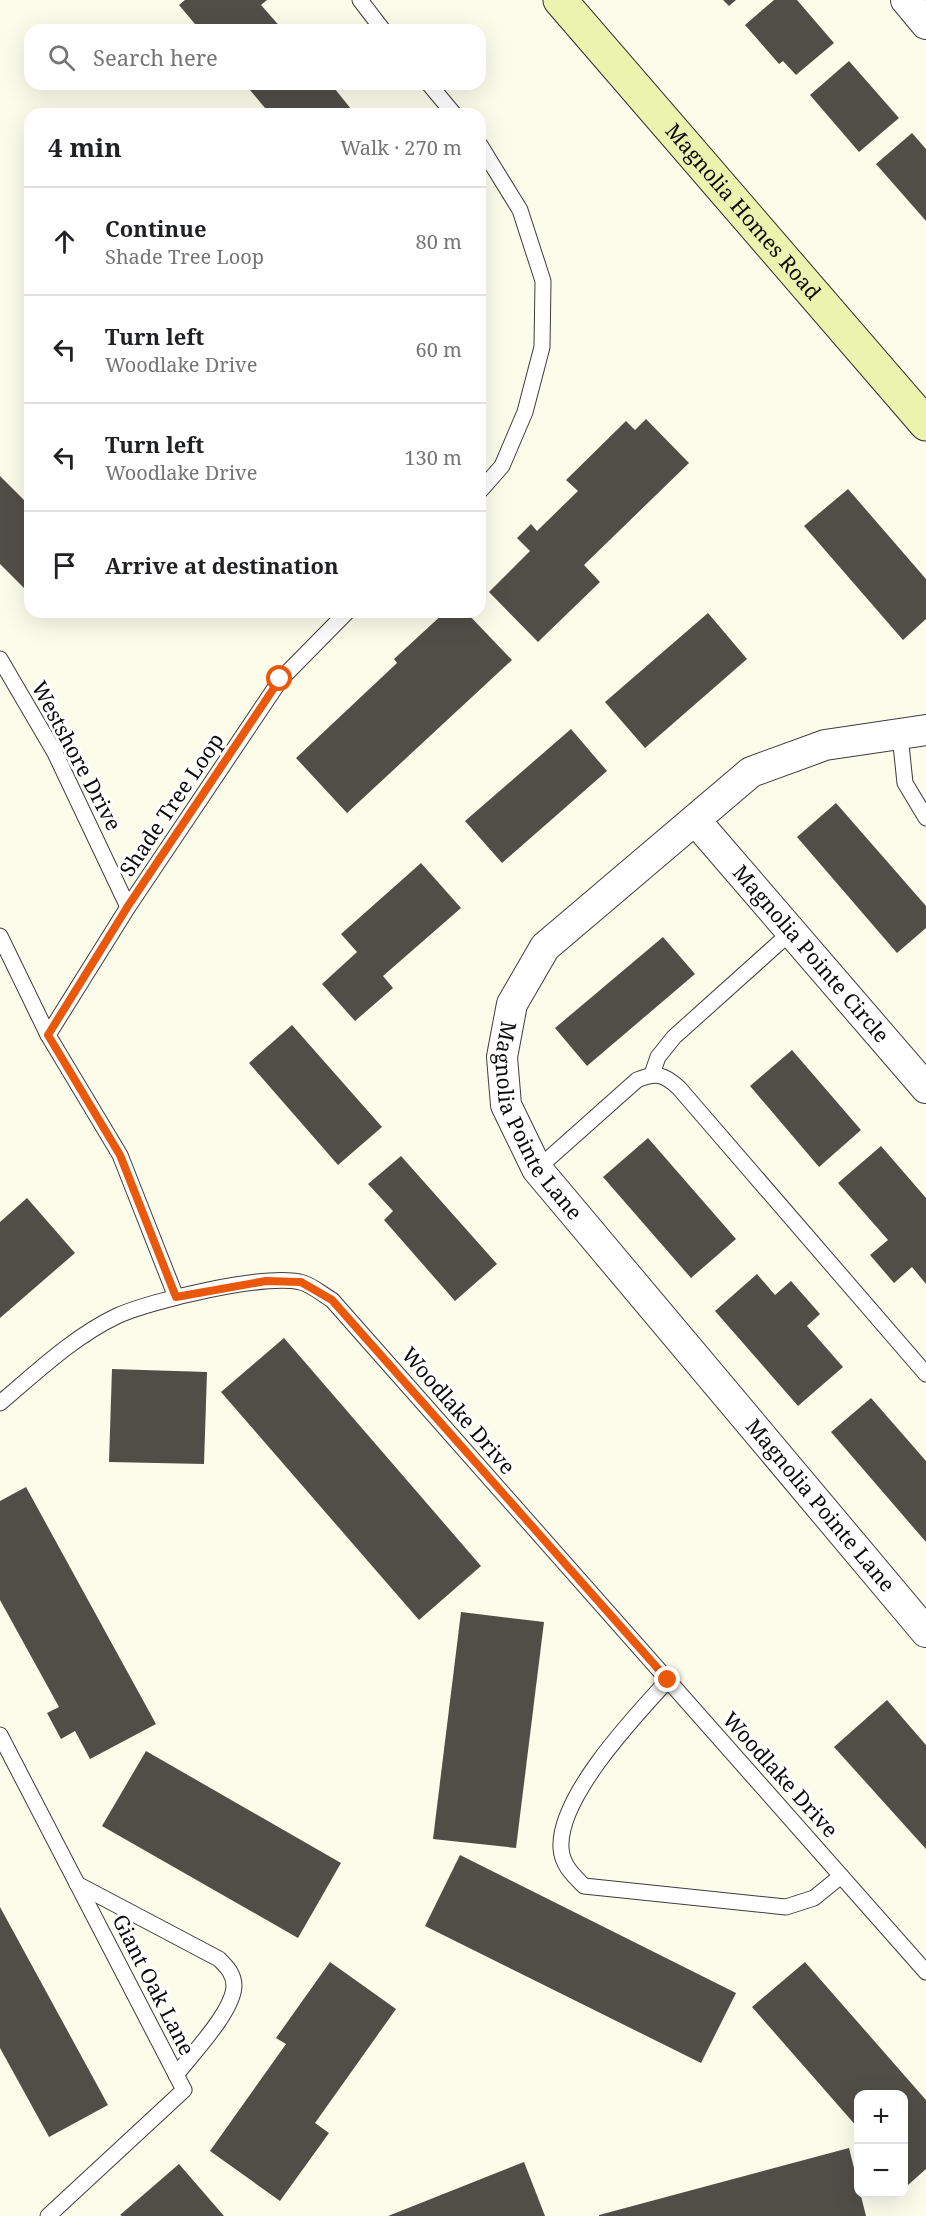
<!DOCTYPE html>
<html lang="en">
<head>
<meta charset="utf-8">
<style>
	body { margin:0; font-family:"Noto Serif",serif; background:#f6f6f6; color:#202124 }
	.controls { position:absolute; right:18px; bottom:18px; display:grid; overflow:hidden; border-radius:12px; box-shadow:0 6px 24px #0002 }
	.controls button { width:54px; height:54px; display:grid; place-items:center; padding:0; border:0; border-bottom:2px solid #e0e0e0; background:#fff; color:#202124; font:30px sans-serif }
	.stop { position:absolute; width:18px; height:18px; margin:-14px; border:4px solid #ea580c; border-radius:50%; background:#fff }
	.stop.end { background:#ea580c; border-color:#fff; box-shadow:0 2px 6px #0008 }
	.list { margin:0; padding:0; list-style:none }
	h2 { display:flex; justify-content:space-between; align-items:center; height:78px; margin:0; padding:0 24px; font-size:26px }
	h2 small { font-size:20px; font-weight:400; color:#757577 }
	.list li { display:grid; grid-template-columns:39px 1fr auto; gap:18px; align-items:center; box-sizing:border-box; height:108px; padding:0 24px; border-top:2px solid #e0e0e0 }
	.list b { display:block; font-size:22px; white-space:nowrap }
	.list p { margin:0; font-size:20px; white-space:nowrap; color:#757577 }
	.list em { font-size:20px; font-style:normal; color:#757577 }
	.icon { flex:none; width:33px; height:33px; fill:none; stroke:currentColor; stroke-width:2; stroke-linecap:round; stroke-linejoin:round }
	.map { position:relative; flex:none; width:926px; height:2216px; overflow:hidden }
	.search { position:absolute; background:#fff; box-shadow:0 6px 24px #0002; left:24px; top:24px; width:462px; height:66px; display:flex; align-items:center; gap:15px; box-sizing:border-box; padding:0 21px; border-radius:18px; color:#757577; font-size:22px }
	.panel { position:absolute; background:#fff; box-shadow:0 6px 24px #0002; left:24px; top:108px; width:462px; height:510px; border-radius:18px }
	.map>svg:first-child { display:block }
	.building { fill:#514e48 }
	.lines { fill:none; stroke-linecap:round; stroke-linejoin:round }
	.lane-casing { stroke:#3d3d3d; stroke-width:17 }
	.street-casing { stroke:#3d3d3d; stroke-width:32 }
	.secondary-casing { stroke:#2c2c2c; stroke-width:35 }
	.lane { stroke:#fff; stroke-width:15 }
	.street { stroke:#fff; stroke-width:30 }
	.secondary { stroke:#eaf4ae; stroke-width:33 }
	.route { stroke:#ea580c; stroke-width:8 }
	.labels { text-anchor:middle; stroke-width:6; stroke-linejoin:round; paint-order:stroke }
	.street-label { font-size:21px; fill:#0a0a0a; stroke:#fff }
</style>
</head>
<body>
<div class="map">
<svg width="926" height="2216" viewBox="0 0 926 2216">
	<rect width="100%" height="100%" fill="#fbfcea"/>
	<!-- building -->
	<g class="building">
		<path d="M185 0H267L261 5 283 30H200L179 5Z"/>
		<path d="M723 0H736L729 6Z"/>
		<path d="M774 0H797L834 43 796 75 783 61 779 64 745 25Z"/>
		<path d="M849 61 899 118 859 152 810 95Z"/>
		<path d="M245 84H331L355 114H270Z"/>
		<path d="M912 133 926 149V221L876 164Z"/>
		<path d="M646 419 689 463 584 565 600 582 538 642 489 592 530 551 517 538 531 524 537 531 578 491 566 480 626 421 635 430Z"/>
		<path d="M0 476 30 506V588L27 591 0 564Z"/>
		<path d="M848 489 926 579V619L903 640 804 526Z"/>
		<path d="M445 612H466L512 660 347 813 296 758 397 663 394 659Z"/>
		<path d="M708 613 747 659 645 748 605 702Z"/>
		<path d="M571 729 607 771 502 863 465 821Z"/>
		<path d="M836 803 926 906V928L897 953 797 837Z"/>
		<path d="M421 863 461 908 383 976 393 988 355 1021 322 984 357 952 341 934Z"/>
		<path d="M663 937 695 974 587 1066 555 1028Z"/>
		<path d="M292 1025 382 1127 338 1165 249 1063Z"/>
		<path d="M792 1050 861 1130 819 1167 750 1086Z"/>
		<path d="M648 1138 736 1239 691 1278 603 1177Z"/>
		<path d="M881 1146 926 1198V1284L912 1267 894 1283 870 1255 888 1240 838 1183Z"/>
		<path d="M401 1156 497 1264 455 1301 384 1220 393 1211 368 1184Z"/>
		<path d="M27 1198 75 1253 0 1318V1222Z"/>
		<path d="M757 1274 775 1295 791 1281 820 1314 807 1326 843 1367 798 1406 715 1311Z"/>
		<path d="M284 1338 481 1566 419 1620 221 1392Z"/>
		<path d="M112 1369 207 1372 204 1464 109 1462Z"/>
		<path d="M871 1398 926 1461V1542L831 1432Z"/>
		<path d="M26 1487 156 1724 90 1759 75 1731 61 1739 47 1713 59 1707 0 1600V1501Z"/>
		<path d="M461 1612 544 1622 516 1848 433 1839Z"/>
		<path d="M887 1700 926 1745V1849L834 1747Z"/>
		<path d="M146 1751 341 1863 298 1938 102 1826Z"/>
		<path d="M460 1855 736 1993 701 2063 425 1926Z"/>
		<path d="M0 1907 108 2105 49 2137 0 2048Z"/>
		<path d="M330 1962 396 2009 315 2123 329 2133 280 2201 210 2151 286 2044 276 2038Z"/>
		<path d="M805 1962 926 2100V2169L908 2185 904 2179V2094H858V2128L752 2007Z"/>
		<path d="M849 2148 866 2216H599V2215Z"/>
		<path d="M524 2162 545 2216H388Z"/>
		<path d="M179 2164 224 2216H122L120 2215Z"/>
	</g>
	<g class="lines">
		<defs>
			<g id="lane">
				<path d="M360 0 383 30"/>
				<path d="M429 84 454 114"/>
				<path d="M480 145 520 210 543 281 542 347 525 412 502 466 480 491"/>
				<path d="M0 659 55 753 128 907"/>
				<path d="M900 735 905 783 926 818"/>
				<path d="M0 936 48 1035 120 1155 176 1297"/>
				<path d="M48 1035 128 907 281 679 347 612"/>
				<path d="M652 1074 658 1057 674 1037 791 932"/>
				<path d="M537 1169 637 1080C656 1072 664 1074 679 1088L926 1374"/>
				<path d="M0 1403C37 1372 73 1337 117 1316 152 1300 264 1274 300 1282 311 1284 323 1295 332 1300L926 1972"/>
				<path d="M668 1680C635 1716 558 1797 561 1848 562 1865 573 1875 584 1886L786 1907 814 1898 841 1876"/>
				<path d="M0 1735 184 2090 48 2216"/>
				<path d="M77 1884 219 1959C227 1967 234 1974 234 1986 233 2012 192 2054 176 2075"/>
			</g>
			<g id="street">
				<path d="M906 0 926 24"/>
				<path id="s1" d="M926 730 825 745 751 772 545 947 512 1004 502 1057 506 1105 537 1169 926 1632"/>
				<path id="s2" d="M695 820 926 1088"/>
			</g>
			<g id="secondary">
				<path id="s3" d="M560 0 926 424"/>
			</g>
		</defs>
		<!-- lane casing -->
		<use href="#lane" class="lane-casing"/>
		<!-- street casing -->
		<use href="#street" class="street-casing"/>
		<!-- secondary casing -->
		<use href="#secondary" class="secondary-casing"/>
		<!-- lane -->
		<use href="#lane" class="lane"/>
		<!-- street -->
		<use href="#street" class="street"/>
		<!-- secondary -->
		<use href="#secondary" class="secondary"/>
	</g>
	<g class="lines">
		<!-- route -->
		<path class="route" d="M280 679 128 906 48 1035 120 1155 176 1297 266 1281 301 1282 332 1300 668 1680"/>
	</g>
	<g class="labels">
		<!-- street labels -->
		<g class="street-label">
			<text dy="7" stroke="none"><textPath href="#s3" startOffset="280">Magnolia Homes Road</textPath></text>
			<text transform="translate(76 756) rotate(62)" y="7">Westshore Drive</text>
			<text transform="translate(172 805) rotate(-56)" y="7">Shade Tree Loop</text>
			<text dy="7" stroke="none"><textPath href="#s2" startOffset="177">Magnolia Pointe Circle</textPath></text>
			<text dy="7" stroke="none"><textPath href="#s1" startOffset="644">Magnolia Pointe Lane</textPath></text>
			<text transform="translate(458 1411) rotate(49)" y="7">Woodlake Drive</text>
			<text dy="7" stroke="none"><textPath href="#s1" startOffset="1130">Magnolia Pointe Lane</textPath></text>
			<text transform="translate(780 1775) rotate(48)" y="7">Woodlake Drive</text>
			<text transform="translate(153 1985) rotate(63)" y="7">Giant Oak Lane</text>
		</g>
	</g>
</svg>
<div class="controls">
<button>+</button>
<button>−</button>
</div>
<div class="stop" style="left:280px;top:679px"></div>
<div class="stop end" style="left:668px;top:1680px"></div>
<div class="search"><svg class="icon" aria-label="search" viewBox="0 0 24 24"><circle cx="10" cy="10" r="6"/><path d="M15 15l6 6"/></svg>Search here</div>
<section class="panel">
<h2>4 min<small>Walk · 270 m</small></h2>
<ul class="list">
<li><svg class="icon" aria-label="ahead" viewBox="0 0 24 24"><path d="M12 20V5M6 11l6-6 6 6"/></svg><div><b>Continue</b><p>Shade Tree Loop</p></div><em>80 m</em></li>
<li><svg class="icon" aria-label="left" viewBox="0 0 24 24"><path d="M17 20v-9H6M10 6l-5 5 5 5"/></svg><div><b>Turn left</b><p>Woodlake Drive</p></div><em>60 m</em></li>
<li><svg class="icon" aria-label="left" viewBox="0 0 24 24"><path d="M17 20v-9H6M10 6l-5 5 5 5"/></svg><div><b>Turn left</b><p>Woodlake Drive</p></div><em>130 m</em></li>
<li><svg class="icon" aria-label="arrive" viewBox="0 0 24 24"><path d="M6 21V4h12l-3 4 3 4H6"/></svg><div><b>Arrive at destination</b></div></li>
</ul>
</section>
</div>
</body>
</html>
